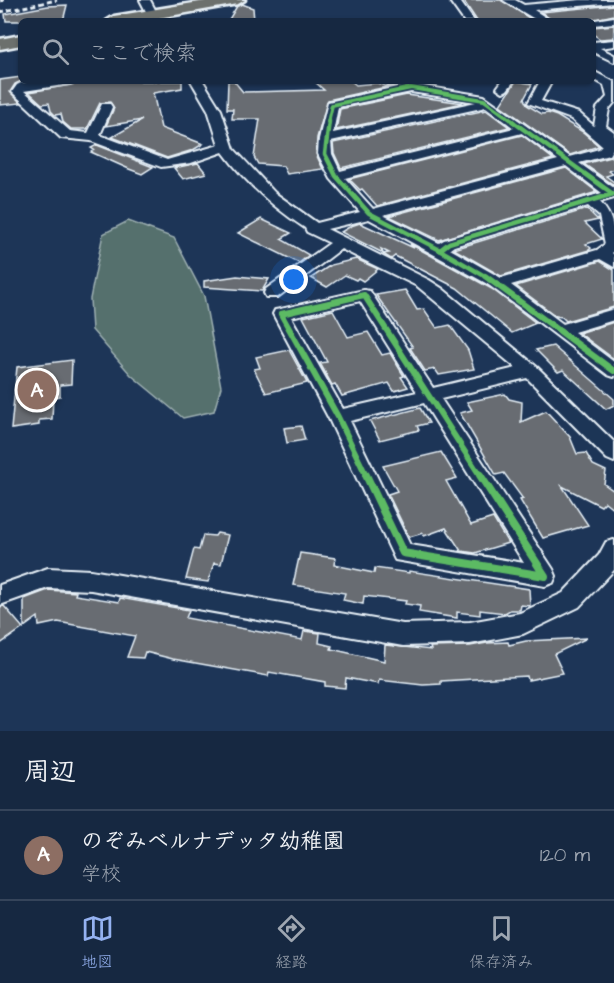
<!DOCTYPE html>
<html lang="ja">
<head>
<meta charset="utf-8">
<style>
	body { margin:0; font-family:"Architects Daughter","Klee One",sans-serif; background:#1f3048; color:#f1f3f6 }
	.you { position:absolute; left:294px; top:280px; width:21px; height:21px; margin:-15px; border:4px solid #fff; border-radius:50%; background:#1a73e8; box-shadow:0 0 0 9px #1a73e833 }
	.badge { display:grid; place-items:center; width:39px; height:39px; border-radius:50%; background:#95b2f1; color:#fff; font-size:20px; font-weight:700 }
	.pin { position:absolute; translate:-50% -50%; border:3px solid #fff; box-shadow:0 2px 6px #0006 }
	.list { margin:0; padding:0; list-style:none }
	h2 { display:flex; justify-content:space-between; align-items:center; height:78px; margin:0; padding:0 24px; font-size:26px }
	h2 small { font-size:20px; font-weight:400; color:#9ea6b1 }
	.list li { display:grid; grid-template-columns:39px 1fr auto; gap:18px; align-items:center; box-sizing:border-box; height:90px; padding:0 24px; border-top:2px solid #35445a }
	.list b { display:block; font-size:22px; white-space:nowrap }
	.list p { margin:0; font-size:20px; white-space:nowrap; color:#9ea6b1 }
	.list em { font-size:20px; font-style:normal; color:#9ea6b1 }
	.icon { flex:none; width:33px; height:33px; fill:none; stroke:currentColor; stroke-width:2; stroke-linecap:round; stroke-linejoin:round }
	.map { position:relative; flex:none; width:614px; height:731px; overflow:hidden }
	.search { position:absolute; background:#162841; box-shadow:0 2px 4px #0004; left:18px; right:18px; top:18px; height:66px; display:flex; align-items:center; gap:15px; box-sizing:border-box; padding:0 21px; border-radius:9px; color:#9ea6b1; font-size:22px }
	.sheet { height:168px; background:#162841 }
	nav { display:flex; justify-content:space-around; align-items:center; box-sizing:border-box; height:84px; border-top:2px solid #35445a; background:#162841; font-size:16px; color:#9ea6b1 }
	nav a { display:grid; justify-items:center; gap:3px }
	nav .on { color:#95b2f1 }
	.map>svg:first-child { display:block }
	.green { fill:#55706d; stroke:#9eb0b2; stroke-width:1.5 }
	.building { fill:#676c72; stroke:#e8f1f8; stroke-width:1.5 }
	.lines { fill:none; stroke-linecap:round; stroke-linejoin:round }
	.minor-casing { stroke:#e8f1f8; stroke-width:4 }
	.highway-casing { stroke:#e8f1f8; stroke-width:5 }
	.minor { fill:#1d3557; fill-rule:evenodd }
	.highway { fill:#6c706d; fill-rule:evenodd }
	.rail { stroke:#e8f1f8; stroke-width:3; stroke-dasharray:5 3; stroke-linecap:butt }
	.cycleway-far3-casing { stroke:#1d3557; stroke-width:6 }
	.cycleway-far2-casing { stroke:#1d3557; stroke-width:8 }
	.cycleway-far1-casing { stroke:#1d3557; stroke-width:10 }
	.cycleway-casing { stroke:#1d3557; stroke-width:11 }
	.cycleway-far3 { stroke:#5cba63; stroke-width:4 }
	.cycleway-far2 { stroke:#5cba63; stroke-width:4.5 }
	.cycleway-far1 { stroke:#5cba63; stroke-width:6 }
	.cycleway { stroke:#5cba63; stroke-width:8 }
</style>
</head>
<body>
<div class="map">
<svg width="614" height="731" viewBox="0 0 614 731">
	<rect width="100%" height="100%" fill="#1d3557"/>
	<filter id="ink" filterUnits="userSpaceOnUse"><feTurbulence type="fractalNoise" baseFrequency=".0167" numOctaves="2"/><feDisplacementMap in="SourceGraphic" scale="12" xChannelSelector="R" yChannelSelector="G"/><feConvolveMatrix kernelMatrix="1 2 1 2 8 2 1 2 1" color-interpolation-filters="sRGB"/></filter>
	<g filter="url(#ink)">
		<!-- green -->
		<path class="green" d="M128 221 174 238 204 296 221 387 214 411 183 418 131 375 92 330 90 299 103 234Z"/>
		<!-- building -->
		<g class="building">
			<path d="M463 0H501L534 21H477Z"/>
			<path d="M242 4 253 8 254 21H228L237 6Z"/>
			<path d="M67 5 63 21H6L5 14 48 6Z"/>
			<path d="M614 5V15L587 21H553L541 12Z"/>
			<path d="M614 25V38L600 39 593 34V27Z"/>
			<path d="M21 77V81L15 84 10 92 21 103 0 105V80Z"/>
			<path d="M94 81H182V88L153 93 161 128 203 144 193 150 167 158 112 137 142 120 106 126 114 108 110 102 100 103 87 129H71L63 122 61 114 55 115 51 111 49 103 42 104 29 92Z"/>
			<path d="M228 81H234L243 92 324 90 314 81H351L356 85 377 83 385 86 395 85 328 100 317 138 316 154 323 169 287 174 283 166 258 164 254 157 260 119H232L233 109H227Z"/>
			<path d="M516 81 532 84 524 99 527 105 542 114 548 113 557 116 583 132 599 146 570 155 500 105Z"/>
			<path d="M407 95 463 103 336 130 340 109Z"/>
			<path d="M486 110 509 127 341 168 334 153 333 143Z"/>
			<path d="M522 135 553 159 377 206 362 189 360 190 349 179Z"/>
			<path d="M97 145 153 167 142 174 129 169 91 152 94 150 91 148Z"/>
			<path d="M613 154 614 169 609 171 613 174 606 176 614 182V185L584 164 610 157Z"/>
			<path d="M198 163 206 173 183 179 174 168Z"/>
			<path d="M566 168 597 192 439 240 389 216Z"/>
			<path d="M587 209 598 220 585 223 602 239 586 244 591 248 589 250 501 276 454 249Z"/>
			<path d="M261 219 291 233 281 239 309 255 299 263 238 233Z"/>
			<path d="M360 223 414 248 410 244 492 289 536 323 512 333 457 288 395 256 391 259 383 254 389 253 381 249 383 253 341 232 351 226Z"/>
			<path d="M356 259 378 269 363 281 358 278 356 280 345 275 327 287 311 278 331 265Z"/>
			<path d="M600 261 614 270V307L566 321 562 317 556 316 516 286Z"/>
			<path d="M237 276 269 279 262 291 204 287V281Z"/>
			<path d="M405 290 417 310 424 309 437 328 450 325 468 350 474 369 439 375 435 369 425 371 410 348 413 347 376 295Z"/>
			<path d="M333 310 348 337 368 332 382 355 390 353 404 376 401 377 408 387 394 391 389 383 342 396 335 384 332 385 320 363 327 362 303 317Z"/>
			<path d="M614 322V359L579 333Z"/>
			<path d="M553 346 614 399V405L606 409 563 370 558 372 536 350Z"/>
			<path d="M289 350 307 383 266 393 254 369 260 368 256 357Z"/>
			<path d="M72 360 71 384 60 385V396L53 397 52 419 39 420V425L11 429 17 367Z"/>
			<path d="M505 394 509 399 522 402 521 422 546 411 570 437 577 454 586 453 593 465 606 471 604 484 614 491V509L605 502 601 506 562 486 588 525 543 538 520 500 523 499 504 473 496 475 460 413 472 410 467 402Z"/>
			<path d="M420 408 429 423 417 426 419 430 380 440 370 421Z"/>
			<path d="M301 426 305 440 287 443 284 428Z"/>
			<path d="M441 452 457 478 446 481 471 525 493 518 508 543 475 553 461 551 446 528 424 536 423 533 409 537 388 494 397 491 383 466Z"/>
			<path d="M217 533 228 535 221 564 214 563 208 582 186 579 194 549 199 550 203 535 215 536Z"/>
			<path d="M300 553 335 558 334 565 374 573 375 568 409 573V571L529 589 530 606 521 605 520 610H510L505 613 480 610V615L457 612V618L419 612 420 606 405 604 406 601 364 596 363 604 343 600 345 593 293 585Z"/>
			<path d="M48 590 76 592 75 595 119 602 120 598 189 610 186 618 302 640 304 631 320 633 319 643 332 646 331 649 384 661 385 645 431 650 430 647 470 646 487 643 508 642 509 645 526 641 587 638 554 654 563 673 528 680 527 676 441 681V684L423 685 379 680 378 684 346 678 345 688 325 686V682L269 672 268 676 173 659 145 652 143 658 127 657 135 636 58 622 39 626 38 617 24 627V599Z"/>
			<path d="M4 606 23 628 0 644V607Z"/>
		</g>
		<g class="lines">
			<defs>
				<g id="minor">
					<path d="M140 0H150L161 21H151Z"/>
					<path d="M449 0H459L474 21H464Z"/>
					<path d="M503 0H515L524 5 580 0H614V3L534 10 551 21H538Z"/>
					<path d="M614 17V23L593 25V21H589Z"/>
					<path d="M614 40V46L600 48 614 55V62L593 52V42Z"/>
					<path d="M593 71 614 82V103L609 109 606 126 614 132V147L609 155 579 163 614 188V198L600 202C614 218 614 228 614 251L612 253 614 255V267L600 259 511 285 563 324 614 309V320L574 332 614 362V377L608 375 493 287 369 219 327 229 429 280 443 289 537 367 614 442V462L607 459 527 378 441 399 553 569 556 576 553 583 545 586 395 560 328 417 273 314 275 310 281 309 364 290 370 291 433 388 516 368 417 286 341 249 278 297H266L264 293 266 289 330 243 307 232 305 228C273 207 246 183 223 152L191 163 161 167 91 141 61 138 12 92 17 85 21 83 76 81 70 84 24 91 70 131 88 133 102 104H110L112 107 100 135 167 160 219 145 208 110 191 81H203L221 110 234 149 275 193 317 223 360 212 331 179 318 154 319 139 328 102 411 84 484 96 570 157 599 149 602 146 571 119 528 103 540 81H552L541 101 579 113 594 126 597 108 607 97 604 85 593 79ZM411 92 476 102 333 133 338 107ZM486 107 514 128 340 171 332 154 331 141ZM522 133 558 160 373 209 345 178ZM566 166 602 193 444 240 439 243 383 215ZM588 206 599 216 605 244 597 250 501 278 450 249 454 246ZM360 301 417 392 343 409 291 317ZM424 403 524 563 410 545 350 421Z"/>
					<path d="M502 81H514L507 90 503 92 497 88Z"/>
					<path d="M614 540V570L579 607 523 634 470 644 403 646 91 590 48 588 0 605V585L48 568 91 570 403 624 470 622 520 613 563 593 599 555 606 542Z"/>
				</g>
				<g id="highway">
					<path d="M212 0H245L238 4 141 21H106L114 16Z"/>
					<path d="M21 35V45L0 49V39Z"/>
				</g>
			</defs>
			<!-- minor casing -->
			<use href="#minor" class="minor-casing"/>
			<!-- highway casing -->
			<use href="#highway" class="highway-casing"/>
			<!-- minor -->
			<use href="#minor" class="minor"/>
			<!-- highway -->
			<use href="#highway" class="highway"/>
			<!-- rail -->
			<g class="rail">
				<path d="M0 1 4 0"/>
				<path d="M0 12 57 0"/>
			</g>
			<defs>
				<path id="cycleway-far3" d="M328 122 332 105 411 88 484 100 514 122"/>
				<g id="cycleway-far2">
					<path d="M329 121 325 154 336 176 369 213 440 250"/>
					<path d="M440 250 488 278"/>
					<path d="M440 250 449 243 613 194 512 121"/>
				</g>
				<g id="cycleway-far1">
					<path d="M485 276 614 371"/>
					<path d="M367 477 338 417 281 314 364 295 481 477"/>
				</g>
				<path id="cycleway" d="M366 475 403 553 545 576 480 475"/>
			</defs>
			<!-- cycleway-far3 casing -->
			<use href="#cycleway-far3" class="cycleway-far3-casing"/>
			<!-- cycleway-far2 casing -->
			<use href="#cycleway-far2" class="cycleway-far2-casing"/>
			<!-- cycleway-far1 casing -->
			<use href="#cycleway-far1" class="cycleway-far1-casing"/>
			<!-- cycleway casing -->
			<use href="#cycleway" class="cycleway-casing"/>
			<!-- cycleway-far3 -->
			<use href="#cycleway-far3" class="cycleway-far3"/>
			<!-- cycleway-far2 -->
			<use href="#cycleway-far2" class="cycleway-far2"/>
			<!-- cycleway-far1 -->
			<use href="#cycleway-far1" class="cycleway-far1"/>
			<!-- cycleway -->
			<use href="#cycleway" class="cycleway"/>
		</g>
	</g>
</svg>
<div class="you"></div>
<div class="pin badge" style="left:37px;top:390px;background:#8d6e63">A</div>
<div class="search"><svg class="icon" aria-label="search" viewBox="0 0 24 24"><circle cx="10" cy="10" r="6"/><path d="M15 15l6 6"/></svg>ここで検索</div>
</div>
<section class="sheet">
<h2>周辺<small></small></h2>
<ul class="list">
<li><span class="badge" style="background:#8d6e63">A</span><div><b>のぞみベルナデッタ幼稚園</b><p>学校</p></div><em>120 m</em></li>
</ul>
</section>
<nav>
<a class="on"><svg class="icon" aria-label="map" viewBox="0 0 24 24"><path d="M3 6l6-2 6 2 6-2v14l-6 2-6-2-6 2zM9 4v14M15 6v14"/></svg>地図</a>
<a><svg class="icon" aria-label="directions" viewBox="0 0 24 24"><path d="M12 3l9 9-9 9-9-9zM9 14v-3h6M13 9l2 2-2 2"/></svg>経路</a>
<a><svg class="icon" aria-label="saved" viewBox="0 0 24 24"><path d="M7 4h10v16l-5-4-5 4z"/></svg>保存済み</a>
</nav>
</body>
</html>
